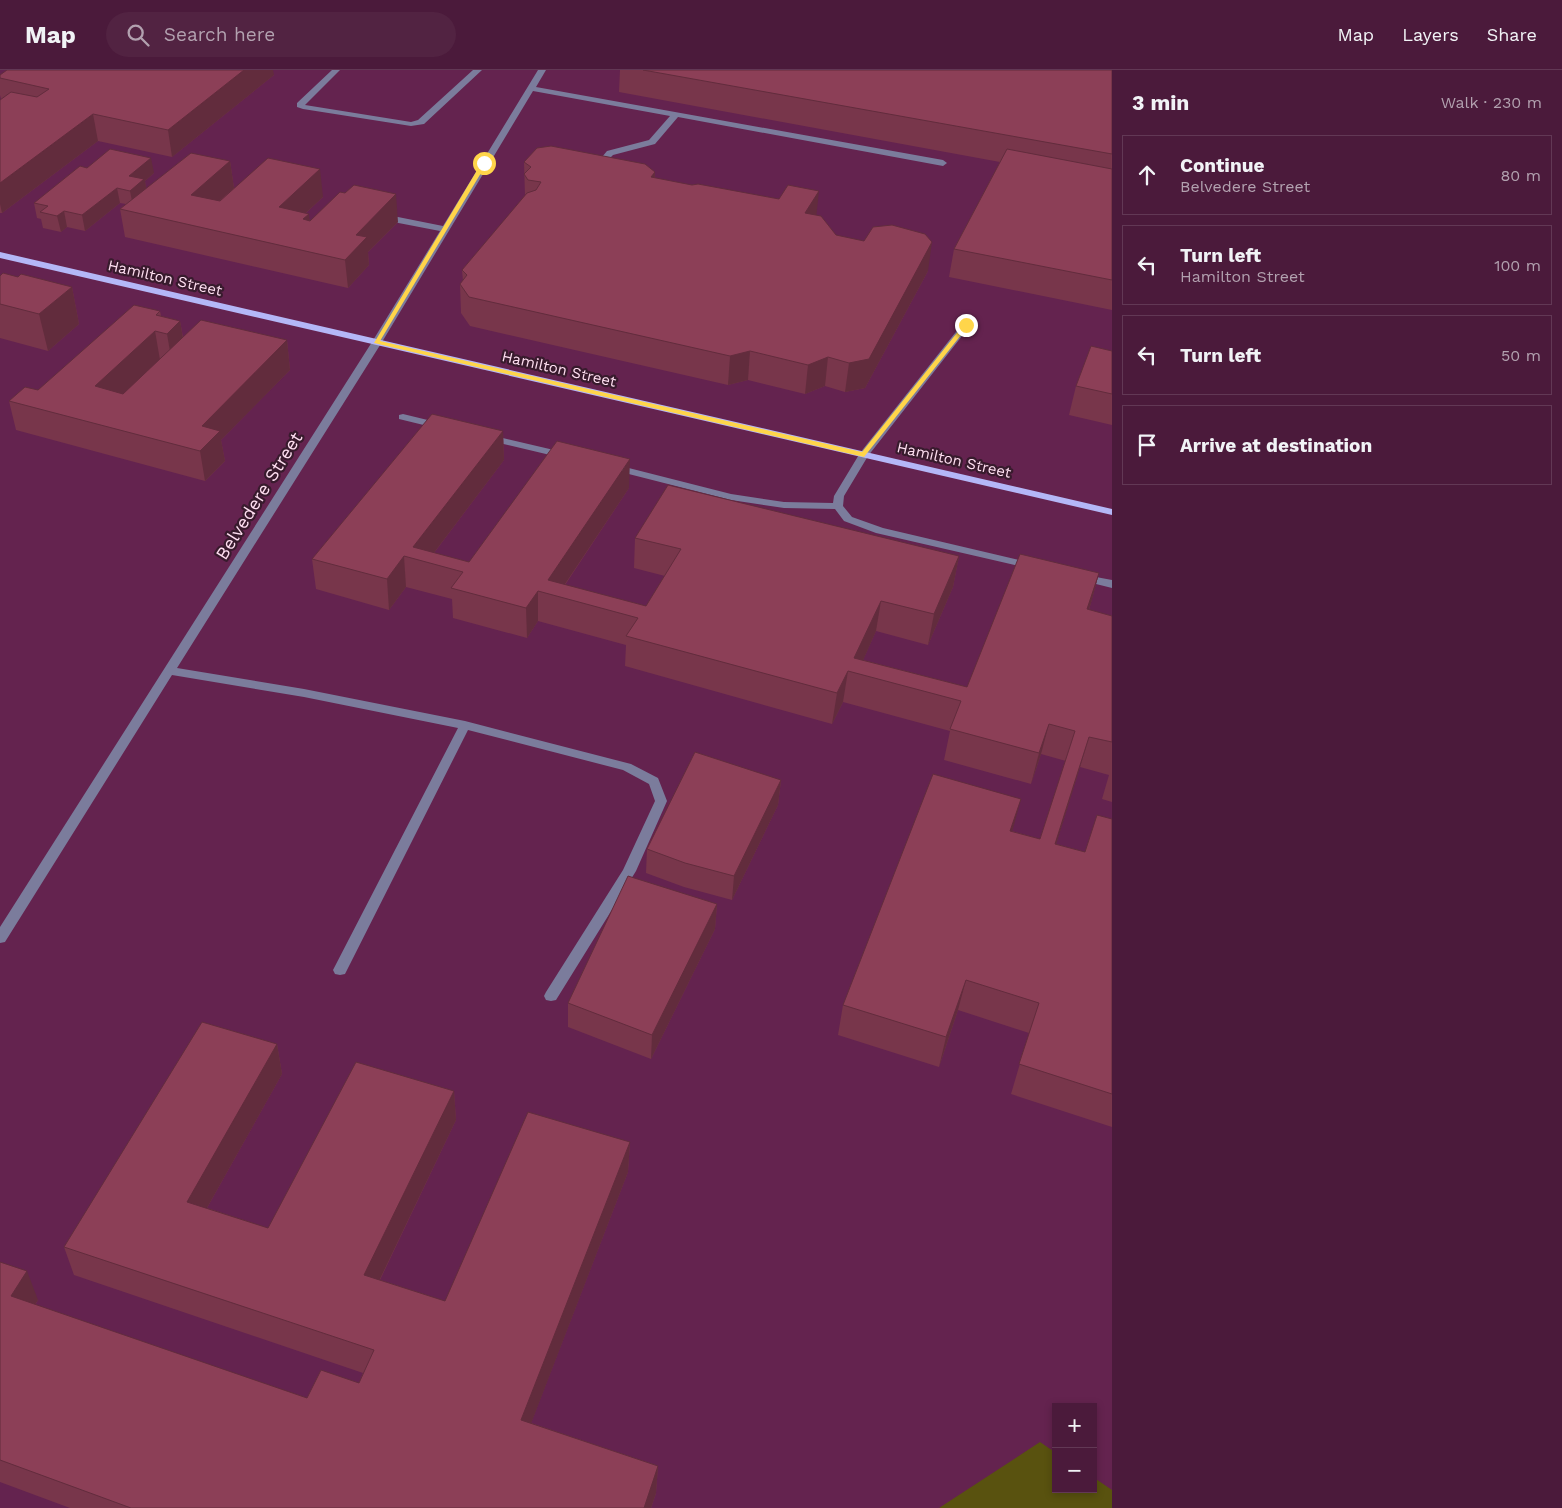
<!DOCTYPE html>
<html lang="en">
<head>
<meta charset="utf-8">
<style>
	body { margin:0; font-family:"Work Sans",sans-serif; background:#522342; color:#f1f3f6 }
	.controls { position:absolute; right:15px; bottom:15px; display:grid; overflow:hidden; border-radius:0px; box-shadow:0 2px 8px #0003 }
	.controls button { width:45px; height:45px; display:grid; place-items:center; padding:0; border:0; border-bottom:1px solid #623855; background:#4b1a3b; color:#f1f3f6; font:25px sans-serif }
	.stop { position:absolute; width:15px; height:15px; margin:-11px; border:4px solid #ffd54a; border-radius:50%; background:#fff }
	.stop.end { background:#ffd54a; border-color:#fff; box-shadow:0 1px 5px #0008 }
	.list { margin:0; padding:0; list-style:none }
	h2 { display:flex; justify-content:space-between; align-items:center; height:65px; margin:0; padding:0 20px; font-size:21px }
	h2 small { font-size:16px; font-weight:400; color:#b2a1af }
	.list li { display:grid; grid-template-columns:32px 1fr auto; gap:15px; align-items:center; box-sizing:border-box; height:80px; margin:0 10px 10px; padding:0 10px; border:1px solid #623855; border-radius:0px }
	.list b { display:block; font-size:19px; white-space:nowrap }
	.list p { margin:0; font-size:16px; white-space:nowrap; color:#b2a1af }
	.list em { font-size:16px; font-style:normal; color:#b2a1af }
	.icon { flex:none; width:28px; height:28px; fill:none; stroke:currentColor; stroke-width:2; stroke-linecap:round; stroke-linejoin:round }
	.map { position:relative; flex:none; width:1112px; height:1438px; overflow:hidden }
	header { display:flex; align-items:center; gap:30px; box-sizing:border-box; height:70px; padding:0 25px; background:#4b1a3b; border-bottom:1px solid #623855 }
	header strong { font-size:24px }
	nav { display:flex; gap:28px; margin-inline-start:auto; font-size:18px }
	.search { width:350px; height:45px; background:#522342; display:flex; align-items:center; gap:12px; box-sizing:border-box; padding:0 18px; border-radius:28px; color:#b2a1af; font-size:19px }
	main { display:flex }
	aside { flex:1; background:#4b1a3b }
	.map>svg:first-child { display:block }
	.green { fill:#59520f }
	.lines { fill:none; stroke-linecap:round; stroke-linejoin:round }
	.minor { fill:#7b7c9c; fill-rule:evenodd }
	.major { fill:#b4b7f7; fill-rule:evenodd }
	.wall { fill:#78364b }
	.shaded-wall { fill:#622c3d }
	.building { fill:#8c3f57; stroke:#622c3d }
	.route { fill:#ffd54a }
	.labels { text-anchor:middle; stroke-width:4.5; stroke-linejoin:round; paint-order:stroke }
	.far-street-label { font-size:15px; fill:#fedef0; stroke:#381b2d }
	.street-label { font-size:18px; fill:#fedef0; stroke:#381b2d }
</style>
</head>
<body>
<header>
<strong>Map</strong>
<div class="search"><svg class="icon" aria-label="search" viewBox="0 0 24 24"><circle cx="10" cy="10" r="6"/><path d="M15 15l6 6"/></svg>Search here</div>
<nav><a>Map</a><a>Layers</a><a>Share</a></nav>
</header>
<main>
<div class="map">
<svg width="1112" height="1438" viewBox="0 0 1112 1438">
	<rect width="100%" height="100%" fill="#64234f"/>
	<!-- green -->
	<path class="green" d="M1040 1372 1056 1383V1419H1093V1407L1112 1420V1438H939Z"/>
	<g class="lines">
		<!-- minor -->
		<g class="minor">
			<path d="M332 0H340L305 35 411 52 418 50 473 0H482L424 54 411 56 303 39 297 37V33Z"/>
			<path d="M538 0H546L536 17 943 90 947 93 943 96 678 47 655 74 613 85 605 93V100L601 103 597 100V93L607 81 649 70 670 46 533 21 382 272 177 598 304 619 465 651 631 694 658 708 667 731 636 801 556 930 551 931 546 930 544 926 546 922 623 800 655 731 649 714 623 700 468 660 345 904 340 905 335 904 333 900 458 658 304 627 172 605 5 872 0 873V857L372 272 440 161 383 150 379 147 383 144 443 156Z"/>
			<path d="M966 252 971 255 969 257 868 386 844 426 843 436 852 447 883 458 1036 494 1038 496 1036 498 1032 499 876 463 844 451 835 439 784 438 731 430 609 399 608 397 613 394 731 424 784 432 833 433 834 426 860 383 963 253Z"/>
			<path d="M403 344 444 354 445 356 440 359 399 349V345Z"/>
			<path d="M486 364 571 384 572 386 567 389 482 369V365Z"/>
			<path d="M1080 504 1112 510V518L1076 509 1074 507Z"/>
		</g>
		<!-- major -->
		<path class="major" d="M0 182 1112 439V445L0 188Z"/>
	</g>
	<!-- wall -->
	<g class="wall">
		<path d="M620 0H1112V240L949 207 954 179 1000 92 619 22Z"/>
		<path d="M0 5H274L172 87 98 71 2 143H0V30L1 29 0 25Z"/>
		<path d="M230 91 234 118 323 127 306 143 310 151 398 152 368 182 369 195 348 218 125 167 120 139 126 134 120 133 85 161 67 157 61 162 43 158 41 149 37 148 34 133 87 98 154 103 145 111 146 119Z"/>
		<path d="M524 92 655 102V108L817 146 836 165 928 201 865 318 845 322 825 316 805 324 748 310 728 315 470 256 461 243 460 214 463 211 462 200 525 126Z"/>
		<path d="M0 206 18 207 72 217 79 254 48 281 0 268Z"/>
		<path d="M160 241 161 246 180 251 183 267 287 270 290 300 221 370 225 391 205 411 16 360 9 331 38 320Z"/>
		<path d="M1112 281V355L1069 345 1076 316Z"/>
		<path d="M503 361 504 390 434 483 469 492 629 418 565 515 646 536 665 506 634 498 635 468 959 486 953 517 928 575 876 561 863 590 967 617 1099 503 1089 540 1112 546V732L1102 729 1109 705 1080 697 1056 774 1085 782 1112 749V1057L1011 1024 1029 963 958 940 939 997 838 965 843 935 1012 761 1040 769 1066 691 1041 684 1031 714 944 690 950 661 843 632 832 654 625 596 626 575 538 551 527 568 453 548 452 529 406 517 389 540 316 519 312 489Z"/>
		<path d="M781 710 778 735 732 830 684 817 646 803 647 779Z"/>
		<path d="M717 834 715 859 651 989 568 957V933Z"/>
		<path d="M277 974 282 1004 207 1138 268 1158 454 1021 456 1050 380 1210 445 1231 630 1072 628 1102 531 1353 658 1396 656 1423 651 1438H70L0 1412V1192L38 1230 35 1235 307 1328 359 1313 363 1303 74 1205 64 1177Z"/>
	</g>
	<!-- shaded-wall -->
	<g class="shaded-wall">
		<path d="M244 0H273L274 5 172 87 168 60Z"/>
		<path d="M93 44 98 71 2 143 0 134V113Z"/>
		<path d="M151 88 154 103 145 111 147 124 133 136 130 121 129 106Z"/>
		<path d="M230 91 234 118 195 152 191 125Z"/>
		<path d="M320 99 323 127 282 165 279 137Z"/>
		<path d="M655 102 654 130 651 107Z"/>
		<path d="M117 118 120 133 85 161 82 145Z"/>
		<path d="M819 121 816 149 805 143Z"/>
		<path d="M396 124 398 152 368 182 369 195 348 218 345 190 356 165Z"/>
		<path d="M64 141 67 157 61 162 57 146Z"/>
		<path d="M309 144 312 172 303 149Z"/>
		<path d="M932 172 928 201 865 318 845 322 849 293Z"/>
		<path d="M72 217 79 254 48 281 39 244Z"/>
		<path d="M180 251 185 280 172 293 167 264Z"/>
		<path d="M155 261 160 290 101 346 95 316Z"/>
		<path d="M287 270 290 300 221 370 225 391 205 411 200 381 202 356Z"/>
		<path d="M750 281 748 310 728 315 730 286Z"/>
		<path d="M828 287 825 316 805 324 808 295Z"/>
		<path d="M503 361 504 390 427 492 413 477Z"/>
		<path d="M630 389 629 418 557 526 548 510Z"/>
		<path d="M404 486 406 517 389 540 387 509Z"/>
		<path d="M959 486 953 517 928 575 934 544Z"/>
		<path d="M1099 503 1091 533 1079 570 1087 539Z"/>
		<path d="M538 521V551L527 568 526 538Z"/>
		<path d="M881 531 876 561 857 604 854 588Z"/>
		<path d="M848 601 843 632 832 654 837 623Z"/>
		<path d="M1049 654 1041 684 1031 714 1039 683Z"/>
		<path d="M1089 667 1080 697 1047 804 1055 774Z"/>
		<path d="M781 710 778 735 732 830 734 806Z"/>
		<path d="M1021 729 1013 759 1002 791 1010 761Z"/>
		<path d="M717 834 715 859 651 989 652 965Z"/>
		<path d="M966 910 958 940 939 997 946 967Z"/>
		<path d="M277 974 282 1004 194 1161 187 1132Z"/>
		<path d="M454 1021 456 1050 368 1234 364 1205Z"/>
		<path d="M630 1072 628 1102 522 1377 521 1350Z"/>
		<path d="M27 1201 38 1230 22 1255 11 1226Z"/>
		<path d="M658 1396 656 1423 651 1438H644Z"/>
	</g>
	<!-- building -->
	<g class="building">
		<path d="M7 0H244L168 60 93 44 0 113V30L11 22 37 27 49 19 0 8V5Z"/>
		<path d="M643 0H1112V84Z"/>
		<path d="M551 76 645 94 655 102 651 107 692 115 698 114 779 129 788 115 819 121 805 143 821 146 836 165 864 171 873 157 892 155 925 164 932 172 869 289 849 293 828 287 808 295 750 281 730 286 469 227 460 214 467 205 462 200 527 123 536 120 541 112 528 110 524 104 531 97 524 92 537 78Z"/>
		<path d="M110 79 151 88 129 106 144 109 130 121 117 118 82 145 64 141 57 146 40 142 48 136 34 133 80 96 87 98Z"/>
		<path d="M1007 79 1112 99V210L954 179Z"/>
		<path d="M191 83 230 91 191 125 220 131 268 88 320 99 279 137 309 144 303 149 310 151 340 122 345 123 354 115 396 124 356 165 367 167 345 190 120 139Z"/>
		<path d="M3 203 18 207 21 204 72 217 39 244 0 234V206Z"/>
		<path d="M134 235 160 241 156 245 180 251 167 264 155 261 95 316 123 324 201 250 287 270 202 356 220 361 200 381 9 331 25 317 38 320Z"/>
		<path d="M1091 276 1112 281V324L1076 316Z"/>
		<path d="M432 344 503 361 413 477 469 492 557 371 630 389 548 510 646 536 681 479 635 468 668 415 959 486 934 544 881 531 854 588 967 617 1020 484 1099 503 1087 539 1112 546V672L1089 667 1055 774 1085 782 1097 745 1112 749V1024L1019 994 1039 933 966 910 946 967 843 935 933 704 1021 729 1010 761 1040 769 1075 661 1049 654 1039 683 950 659 961 631 848 601 837 623 626 566 638 548 538 521 526 538 451 518 463 502 404 486 387 509 312 489Z"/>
		<path d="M695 682 781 710 734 806 685 793 647 779Z"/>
		<path d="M628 806 717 834 652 965 568 933Z"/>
		<path d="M202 952 277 974 187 1132 268 1158 356 992 454 1021 364 1205 445 1231 528 1042 630 1072 521 1350 658 1396 644 1438H131L0 1390V1192L27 1201 11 1226 307 1328 321 1300 359 1313 374 1280 64 1177Z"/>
	</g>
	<!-- route -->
	<path class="route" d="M482 92 487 93 380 271 862 382 964 254 969 255 864 387 374 273Z"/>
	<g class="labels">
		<!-- far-street labels -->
		<g class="far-street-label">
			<text transform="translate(165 208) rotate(13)" y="5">Hamilton Street</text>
			<text transform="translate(559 299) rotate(13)" y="5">Hamilton Street</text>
			<text transform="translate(954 390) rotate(13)" y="5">Hamilton Street</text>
		</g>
		<!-- street labels -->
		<g class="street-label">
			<text transform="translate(259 426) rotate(-58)" y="6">Belvedere Street</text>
		</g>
	</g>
</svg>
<div class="controls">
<button>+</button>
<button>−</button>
</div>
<div class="stop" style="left:484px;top:93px"></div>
<div class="stop end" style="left:966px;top:255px"></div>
</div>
<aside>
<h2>3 min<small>Walk · 230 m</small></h2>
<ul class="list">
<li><svg class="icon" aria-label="ahead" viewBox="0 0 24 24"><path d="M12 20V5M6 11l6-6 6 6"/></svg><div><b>Continue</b><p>Belvedere Street</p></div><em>80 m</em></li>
<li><svg class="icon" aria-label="left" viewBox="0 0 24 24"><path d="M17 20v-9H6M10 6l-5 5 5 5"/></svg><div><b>Turn left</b><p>Hamilton Street</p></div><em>100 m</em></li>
<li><svg class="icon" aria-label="left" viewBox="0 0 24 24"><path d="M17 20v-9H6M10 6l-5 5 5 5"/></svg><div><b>Turn left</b></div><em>50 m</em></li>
<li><svg class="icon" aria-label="arrive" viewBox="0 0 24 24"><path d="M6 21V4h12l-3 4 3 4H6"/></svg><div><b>Arrive at destination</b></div></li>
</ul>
</aside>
</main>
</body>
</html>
